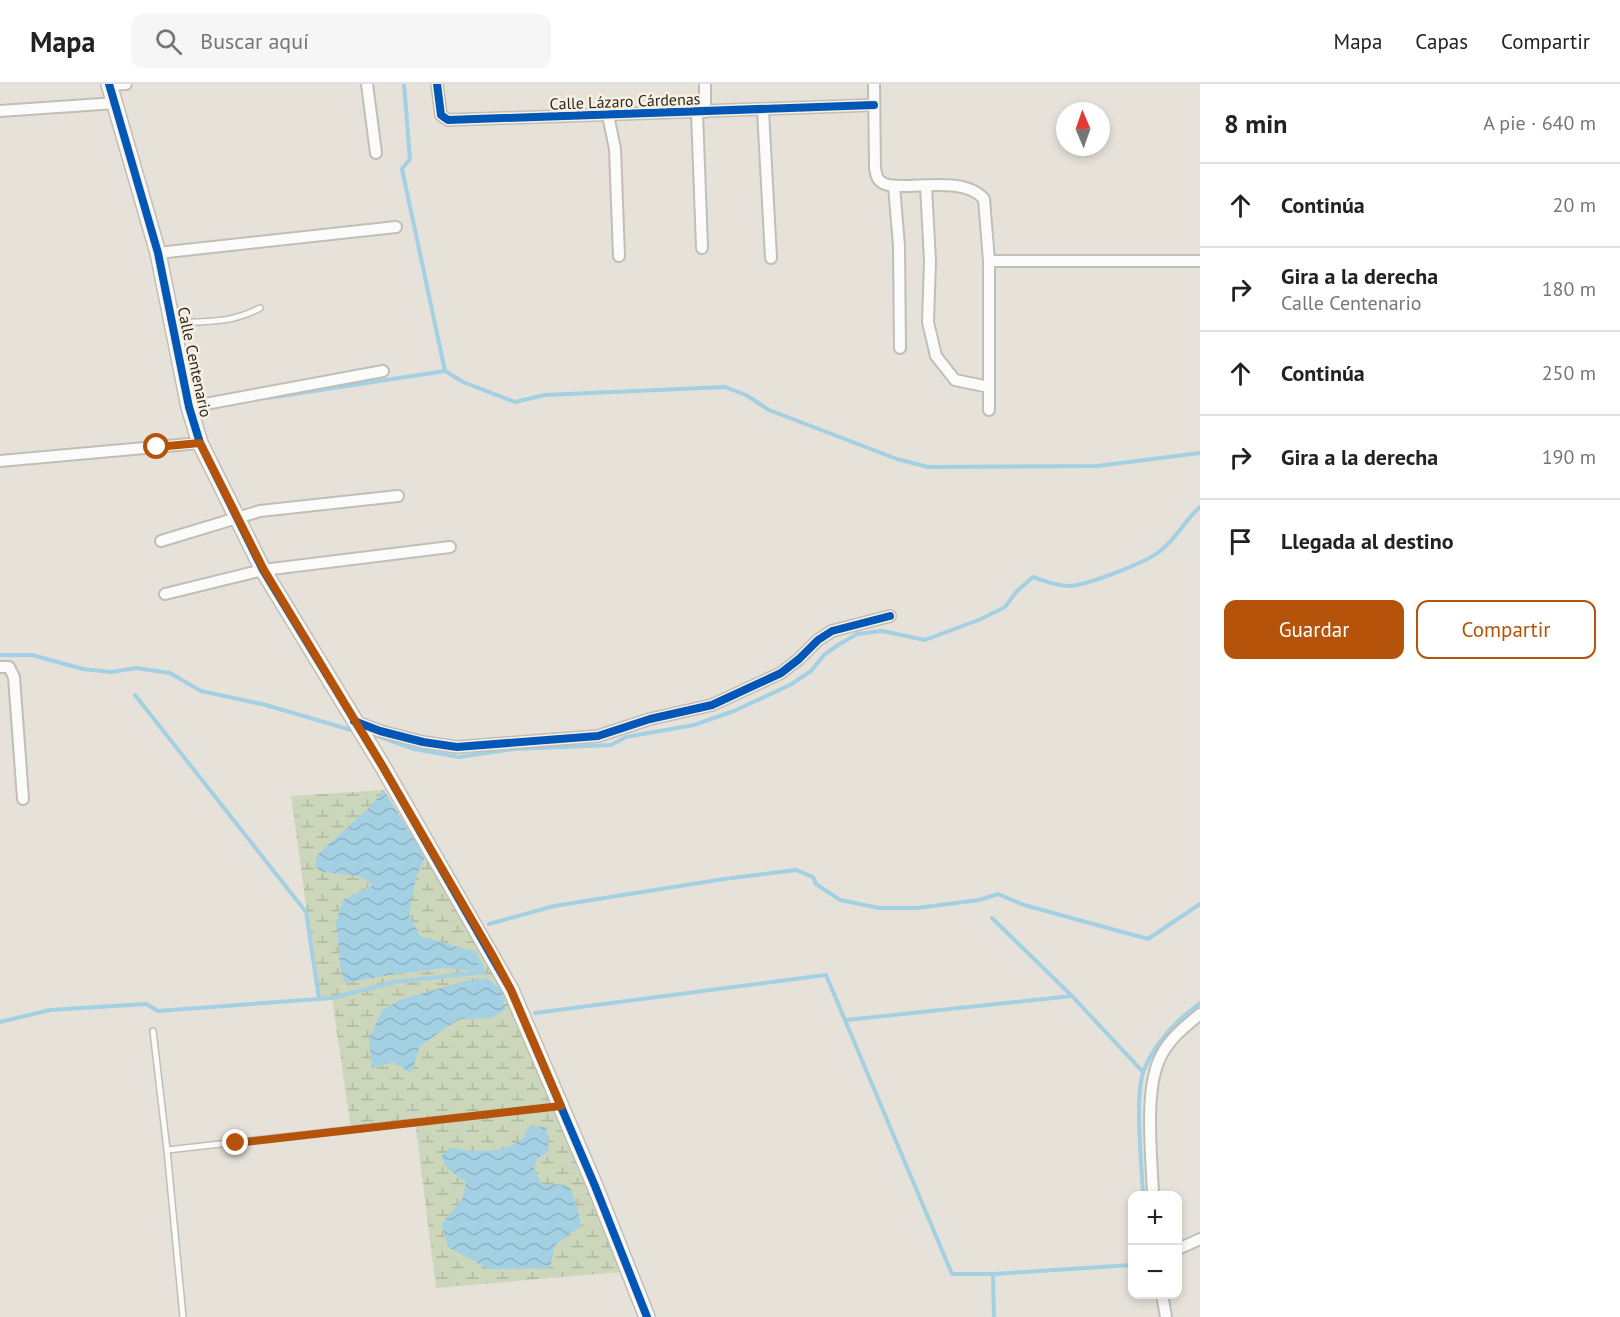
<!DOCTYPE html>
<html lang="es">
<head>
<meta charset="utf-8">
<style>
	body { margin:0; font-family:"PT Sans",sans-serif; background:#f6f6f6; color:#222 }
	.controls { position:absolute; right:18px; bottom:18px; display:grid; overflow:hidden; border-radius:12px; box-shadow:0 3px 9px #0003 }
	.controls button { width:54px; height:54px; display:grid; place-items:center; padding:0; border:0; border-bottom:2px solid #e0e0e0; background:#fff; color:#222; font:30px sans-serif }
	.compass { position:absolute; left:1056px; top:18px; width:54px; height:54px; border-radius:50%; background:#fff; box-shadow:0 3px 9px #0003; rotate:358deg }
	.stop { position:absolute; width:18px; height:18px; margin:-14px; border:4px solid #b45309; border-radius:50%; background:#fff }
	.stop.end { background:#b45309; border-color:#fff; box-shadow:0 2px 6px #0008 }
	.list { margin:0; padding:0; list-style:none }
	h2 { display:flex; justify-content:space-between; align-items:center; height:78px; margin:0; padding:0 24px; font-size:26px }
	h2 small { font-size:20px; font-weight:400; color:#767676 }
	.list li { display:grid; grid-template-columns:39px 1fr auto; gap:18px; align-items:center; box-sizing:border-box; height:84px; padding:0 24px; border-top:2px solid #e0e0e0 }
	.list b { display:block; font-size:22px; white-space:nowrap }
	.list p { margin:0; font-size:20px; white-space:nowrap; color:#767676 }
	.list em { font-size:20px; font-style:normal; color:#767676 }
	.actions { display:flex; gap:12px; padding:18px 24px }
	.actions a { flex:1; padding:14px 0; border:2px solid #b45309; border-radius:12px; text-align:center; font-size:21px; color:#b45309 }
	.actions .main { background:#b45309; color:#fff }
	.icon { flex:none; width:33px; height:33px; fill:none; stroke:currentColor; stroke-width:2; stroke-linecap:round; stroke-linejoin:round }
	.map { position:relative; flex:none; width:1200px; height:1233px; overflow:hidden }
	header { display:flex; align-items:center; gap:36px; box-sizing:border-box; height:84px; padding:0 30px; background:#fff; border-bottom:2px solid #e0e0e0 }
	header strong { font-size:28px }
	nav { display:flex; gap:33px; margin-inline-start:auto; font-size:21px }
	.search { width:420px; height:54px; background:#f6f6f6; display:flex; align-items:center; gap:15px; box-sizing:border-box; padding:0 21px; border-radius:12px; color:#767676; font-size:22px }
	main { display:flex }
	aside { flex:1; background:#fff }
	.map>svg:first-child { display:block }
	.wetland { fill:url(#wetland-marsh) }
	.water { fill:url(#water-waves) }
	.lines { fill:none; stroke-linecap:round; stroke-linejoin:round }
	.stream { stroke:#a4d0e3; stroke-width:4 }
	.lane-casing { stroke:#c1beb8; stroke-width:8 }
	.street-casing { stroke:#c1beb8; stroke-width:14 }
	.secondary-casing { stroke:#c1beb8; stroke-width:18 }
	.lane { stroke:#fbfbf9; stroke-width:5 }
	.street { stroke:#fbfbf9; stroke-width:10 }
	.secondary { stroke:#fbfbf9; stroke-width:15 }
	.cycleway-casing { stroke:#f9f0e2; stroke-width:11 }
	.cycleway { stroke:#0057b8; stroke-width:8 }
	.route { stroke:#b45309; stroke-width:8 }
	.labels { text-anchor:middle; stroke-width:5; stroke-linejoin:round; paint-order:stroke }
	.street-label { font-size:16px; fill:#2b2823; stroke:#f9f0e2 }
</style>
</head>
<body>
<header>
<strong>Mapa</strong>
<div class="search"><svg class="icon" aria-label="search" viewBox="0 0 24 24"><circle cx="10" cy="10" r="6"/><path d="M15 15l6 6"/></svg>Buscar aquí</div>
<nav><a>Mapa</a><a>Capas</a><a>Compartir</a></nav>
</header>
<main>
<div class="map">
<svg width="1200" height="1233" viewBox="0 0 1200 1233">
	<defs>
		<pattern id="wetland-marsh" width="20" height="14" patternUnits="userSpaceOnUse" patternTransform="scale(1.5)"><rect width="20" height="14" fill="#ccd6ba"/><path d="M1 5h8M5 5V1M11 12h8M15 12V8" fill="none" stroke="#afb8a0"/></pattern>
		<pattern id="water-waves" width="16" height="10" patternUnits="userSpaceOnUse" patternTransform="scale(1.5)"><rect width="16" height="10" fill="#a4d0e3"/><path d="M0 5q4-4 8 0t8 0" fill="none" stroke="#8db3c2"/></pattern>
	</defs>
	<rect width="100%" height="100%" fill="#e6e2da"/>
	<!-- wetland -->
	<path class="wetland" d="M384 706 493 884 622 1188 436 1204 415 1036 351 1045 332 914 319 915 291 712Z"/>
	<!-- water -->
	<g class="water">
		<path d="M384 706 425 773 416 793 409 830 420 852 476 868 484 888 444 884 390 891 345 899 340 880 336 839 343 816 373 801 359 792 323 788 315 783 318 770 369 724Z"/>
		<path d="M487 894 503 907 505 926 491 934 460 935 438 949 420 962 411 989 393 978 372 984 369 955 382 926 402 915 466 897Z"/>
		<path d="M530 1042 546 1043 549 1067 537 1075 534 1084 542 1101 558 1100 570 1103 577 1123 581 1142 555 1161 550 1184 489 1185 448 1163 442 1140 462 1115 466 1098 448 1085 441 1073 449 1064C472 1067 498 1071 519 1057 524 1054 527 1046 530 1042Z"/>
	</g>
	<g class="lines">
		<!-- stream -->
		<g class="stream">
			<path d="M404 0 410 75 402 85 445 287"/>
			<path d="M268 314 445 287 463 298 515 318 545 311 725 303 746 311 769 326 897 375 928 383 1097 382 1200 369"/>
			<path d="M0 571H32L83 585 111 588 136 584 170 589 201 607 266 621 351 646"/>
			<path d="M135 611 306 828 319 915"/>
			<path d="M375 651 414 665 459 673 514 665 611 661 626 653 694 641 734 627 790 601 811 587 824 571 838 561 857 550 882 547 925 556 981 535 1005 523 1017 507 1033 493C1045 497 1057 502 1069 502 1088 501 1145 479 1160 467 1177 454 1184 437 1200 423"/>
			<path d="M992 834 1072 912 1143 988"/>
			<path d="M489 840 554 822 724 795 796 786 813 793 816 800 840 816 879 824H917L979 816 998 810 1024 821 1148 855 1200 820"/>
			<path d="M535 929 826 891 952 1190H993"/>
			<path d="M846 936 1072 912"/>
			<path d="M0 938 50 926 146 920 158 927 332 914 395 898 484 888 479 877"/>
			<path d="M1143 1112C1142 1082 1134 1010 1144 986 1155 959 1177 936 1200 919"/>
			<path d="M994 1233 993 1190 1132 1181"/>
		</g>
		<defs>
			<g id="lane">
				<path d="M174 239C207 237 229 240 260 224"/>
				<path d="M153 947 167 1066 183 1233"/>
				<path d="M167 1066 559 1022"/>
			</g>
			<g id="street">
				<path d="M367 0 376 69"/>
				<path d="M437 0 441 31 448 36 874 21"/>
				<path d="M705 0V28"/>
				<path d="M874 0 875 84C876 89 876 94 880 97 885 102 896 102 903 102 927 102 967 95 984 115L989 177V326"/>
				<path d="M110 1 126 0"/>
				<path d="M763 26 771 174"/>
				<path d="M0 27 116 19"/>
				<path d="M697 28 702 164"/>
				<path d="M608 31 615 65 619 172"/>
				<path d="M894 102 899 162 900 264"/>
				<path d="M926 102 930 177 928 238 936 272 955 296 989 303"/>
				<path d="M158 169 396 143"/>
				<path d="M989 177H1200"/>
				<path d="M189 323 383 287"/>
				<path d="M0 377 200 359"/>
				<path d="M161 457 260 427 398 412"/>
				<path d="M165 510 263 486 450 463"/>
				<path d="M0 583H9L14 593 23 715"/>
				<path d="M354 637 380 647 423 658 457 663 598 652 650 635 712 621 781 589 799 575 818 556 832 547 890 532"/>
				<path d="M1153 1112C1152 1073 1143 1003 1162 970 1171 953 1186 942 1200 930"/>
				<path d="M1178 1165 1200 1155"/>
				<path d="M1162 1210 1166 1233"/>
			</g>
			<path id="secondary" d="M109 0 158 169 189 323 200 359 263 486 383 683 511 906 595 1102 647 1233"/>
		</defs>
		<!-- lane casing -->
		<use href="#lane" class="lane-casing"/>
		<!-- street casing -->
		<use href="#street" class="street-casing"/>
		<!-- secondary casing -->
		<use href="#secondary" class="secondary-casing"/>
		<!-- lane -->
		<use href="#lane" class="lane"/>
		<!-- street -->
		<use href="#street" class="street"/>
		<!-- secondary -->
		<use href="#secondary" class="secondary"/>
		<defs>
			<g id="cycleway">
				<path d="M109 0 158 169 189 323 200 359 263 486 383 683 511 906 595 1102 647 1233"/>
				<path d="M437 0 441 31 448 36 874 21"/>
				<path d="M354 637 380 647 423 658 457 663 598 652 650 635 712 621 781 589 799 575 818 556 832 547 890 532"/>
			</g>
		</defs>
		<!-- cycleway casing -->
		<use href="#cycleway" class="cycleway-casing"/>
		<!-- cycleway -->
		<use href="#cycleway" class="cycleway"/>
	</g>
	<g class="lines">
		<!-- route -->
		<path class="route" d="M157 363 200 359 264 486 383 683 493 872 511 906 561 1022 236 1059"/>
	</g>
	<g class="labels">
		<!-- street labels -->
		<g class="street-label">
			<text transform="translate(625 17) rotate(-2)" y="6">Calle Lázaro Cárdenas</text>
			<text transform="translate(195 278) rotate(78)" y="6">Calle Centenario</text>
		</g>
	</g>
</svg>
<div class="controls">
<button>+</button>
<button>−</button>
</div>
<svg class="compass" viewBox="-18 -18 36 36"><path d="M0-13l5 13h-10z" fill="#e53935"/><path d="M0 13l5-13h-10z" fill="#767676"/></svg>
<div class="stop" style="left:157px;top:363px"></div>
<div class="stop end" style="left:236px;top:1059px"></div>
</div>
<aside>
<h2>8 min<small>A pie · 640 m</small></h2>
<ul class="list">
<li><svg class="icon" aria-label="ahead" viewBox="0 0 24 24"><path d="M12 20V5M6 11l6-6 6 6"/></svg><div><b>Continúa</b></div><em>20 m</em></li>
<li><svg class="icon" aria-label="right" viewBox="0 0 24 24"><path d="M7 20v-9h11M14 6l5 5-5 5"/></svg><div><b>Gira a la derecha</b><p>Calle Centenario</p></div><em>180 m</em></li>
<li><svg class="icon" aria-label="ahead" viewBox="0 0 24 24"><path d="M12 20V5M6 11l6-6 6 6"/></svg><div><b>Continúa</b></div><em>250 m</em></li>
<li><svg class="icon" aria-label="right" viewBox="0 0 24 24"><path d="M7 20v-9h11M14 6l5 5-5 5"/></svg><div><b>Gira a la derecha</b></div><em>190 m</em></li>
<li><svg class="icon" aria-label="arrive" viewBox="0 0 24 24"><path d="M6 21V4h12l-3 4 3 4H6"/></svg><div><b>Llegada al destino</b></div></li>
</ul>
<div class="actions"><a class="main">Guardar</a><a>Compartir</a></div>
</aside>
</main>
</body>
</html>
